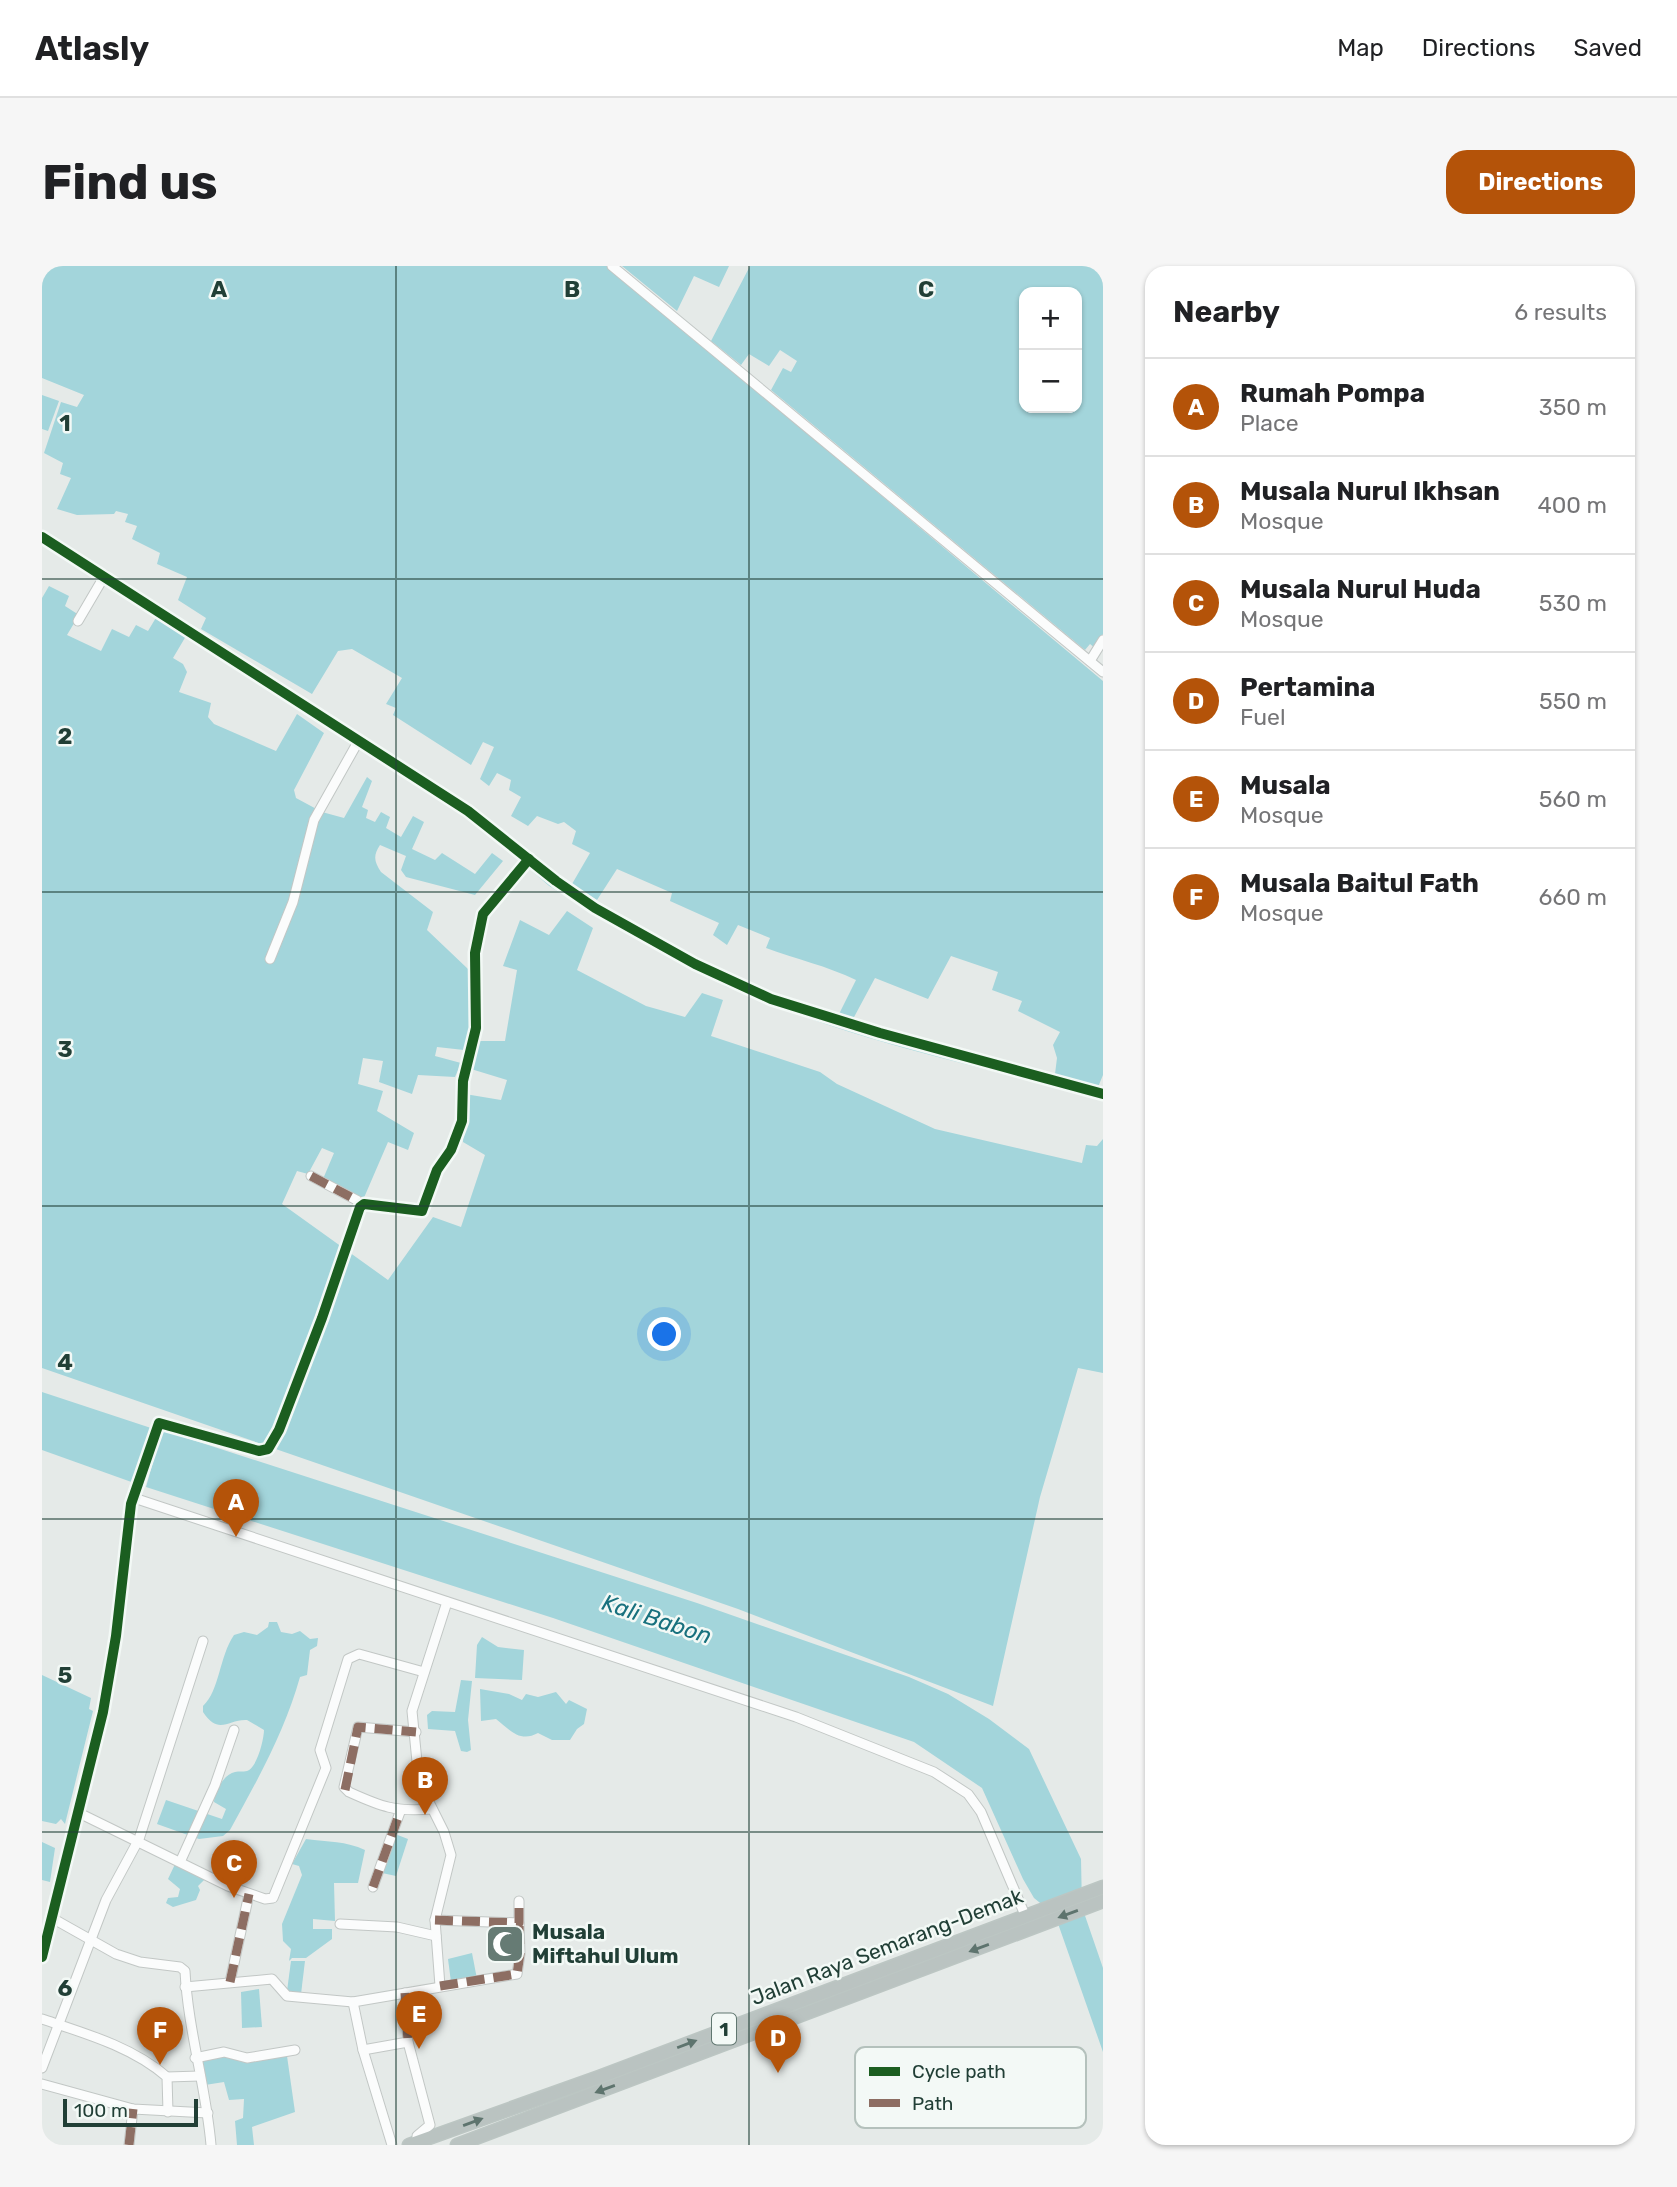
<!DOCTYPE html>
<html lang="en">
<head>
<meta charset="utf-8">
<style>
	body { margin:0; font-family:Rubik,sans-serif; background:#f6f6f6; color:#202124 }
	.controls { position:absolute; right:21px; top:21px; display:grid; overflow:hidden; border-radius:14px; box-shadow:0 2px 5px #0004 }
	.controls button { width:63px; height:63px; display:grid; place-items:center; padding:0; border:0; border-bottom:2px solid #e0e0e0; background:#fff; color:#202124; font:35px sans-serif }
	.scale { position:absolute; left:21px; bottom:18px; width:135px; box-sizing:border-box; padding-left:7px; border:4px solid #213f36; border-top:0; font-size:19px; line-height:24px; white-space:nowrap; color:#213f36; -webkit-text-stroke:5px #f3f9f6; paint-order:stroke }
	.you { position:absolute; left:623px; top:1069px; width:24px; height:24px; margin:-18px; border:5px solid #fff; border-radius:50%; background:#1a73e8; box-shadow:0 0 0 10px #1a73e833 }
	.badge { display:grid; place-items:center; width:46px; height:46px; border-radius:50%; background:#b45309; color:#fff; font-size:23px; font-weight:700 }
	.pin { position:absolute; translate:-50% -58px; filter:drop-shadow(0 2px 4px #0008) }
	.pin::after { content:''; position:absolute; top:37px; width:24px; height:21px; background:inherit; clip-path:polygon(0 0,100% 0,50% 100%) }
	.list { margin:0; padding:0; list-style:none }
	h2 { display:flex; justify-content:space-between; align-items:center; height:91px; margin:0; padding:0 28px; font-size:30px }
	h2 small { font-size:23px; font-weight:400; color:#757577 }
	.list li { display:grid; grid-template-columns:46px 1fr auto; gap:21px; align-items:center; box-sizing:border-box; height:98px; padding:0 28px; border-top:2px solid #e0e0e0 }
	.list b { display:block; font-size:26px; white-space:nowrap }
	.list p { margin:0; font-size:23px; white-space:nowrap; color:#757577 }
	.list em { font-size:23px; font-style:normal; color:#757577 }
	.map { position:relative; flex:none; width:1061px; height:1879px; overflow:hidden; border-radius:21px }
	header { display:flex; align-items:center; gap:42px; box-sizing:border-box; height:98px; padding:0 35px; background:#fff; border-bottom:2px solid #e0e0e0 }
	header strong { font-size:33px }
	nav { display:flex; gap:38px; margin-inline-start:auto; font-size:24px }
	.intro { display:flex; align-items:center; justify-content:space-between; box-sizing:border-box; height:168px; padding:0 42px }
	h1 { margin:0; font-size:49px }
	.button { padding:18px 32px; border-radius:21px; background:#b45309; color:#fff; font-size:24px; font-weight:700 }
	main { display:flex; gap:42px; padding:0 42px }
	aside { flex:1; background:#fff; border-radius:21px; box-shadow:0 2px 5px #0004 }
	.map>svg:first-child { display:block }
	.water { fill:#a3d5db; fill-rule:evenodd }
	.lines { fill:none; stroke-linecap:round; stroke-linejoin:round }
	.stream { stroke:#a3d5db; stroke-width:2.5 }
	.minor-casing { stroke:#c2c7c5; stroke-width:11 }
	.highway-casing { stroke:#bcc6c3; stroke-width:15 }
	.minor { stroke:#fbfcfc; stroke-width:9 }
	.highway { stroke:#bac3c1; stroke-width:12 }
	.quiet { stroke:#8d6e63; stroke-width:9; stroke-dasharray:18 9; stroke-linecap:butt }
	.cycleway-casing { stroke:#f3f9f6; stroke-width:15 }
	.cycleway { stroke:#1b5e20; stroke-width:10 }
	.oneway { fill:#5e746e }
	.grid { fill:none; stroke:#213f36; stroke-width:2; stroke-opacity:0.55 }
	.labels { text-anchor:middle; stroke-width:5; stroke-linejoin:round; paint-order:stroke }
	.shield { fill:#f3f9f6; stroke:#607770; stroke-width:2 }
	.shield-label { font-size:19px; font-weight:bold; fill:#213f36 }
	.poi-label { font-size:21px; font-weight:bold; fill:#213f36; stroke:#f3f9f6; text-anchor:start }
	.street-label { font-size:21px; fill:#213f36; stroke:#f3f9f6 }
	.water-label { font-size:23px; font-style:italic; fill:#18717e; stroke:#f3f9f6 }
	.key { fill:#f3f9f6; stroke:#b4c1bc; stroke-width:2 }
	.key-label { font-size:19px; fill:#213f36 }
	.grid-label { font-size:23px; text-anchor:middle; font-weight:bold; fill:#213f36; stroke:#f3f9f6; stroke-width:5; stroke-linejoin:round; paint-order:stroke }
</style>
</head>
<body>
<header>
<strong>Atlasly</strong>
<nav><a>Map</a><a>Directions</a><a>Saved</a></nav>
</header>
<div class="intro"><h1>Find us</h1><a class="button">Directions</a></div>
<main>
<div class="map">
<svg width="1061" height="1879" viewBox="0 0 1061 1879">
	<rect width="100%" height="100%" fill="#e5eae8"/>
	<!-- water -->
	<g class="water">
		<path d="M0 0H565L1061 415V809L1056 821 1013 808 1015 792 1011 779 1018 766 976 745 980 735 950 724 956 706 909 690 886 733 833 712 811 753 797 748 814 714C785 700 754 693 724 682L728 672 696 659 685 679 671 669 677 657 628 635 630 627 575 603 555 634 530 618 548 587 530 578 534 565 522 556 516 558 495 550 486 560 469 550 479 531 467 524 469 514 455 507 447 520 438 513 452 481 441 476 429 499 351 449 354 442 344 438 360 412 310 383 296 385 270 428 159 363 164 352 136 334 145 311 115 298 118 287 90 273 95 260 83 256 86 248 74 245 72 248 35 249 15 243 29 212 18 208 21 197 2 187 19 136 35 141 42 129 0 112Z"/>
		<path d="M580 0H687L677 21 652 10 635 45Z"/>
		<path d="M708 0H1061V368L1053 382 1048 378 1043 384 729 124 741 102 749 106 755 95 738 84 727 100 707 88 699 99 669 75ZM982 26H1035V142H982Z"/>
		<path d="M0 129 17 135 6 165 0 163Z"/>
		<path d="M7 320 27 330 23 340 37 349 25 369 59 385 70 363 87 371 94 359 106 365 115 350 144 370 131 392 141 398 145 406 137 426 169 437 166 451 172 458 234 485 255 448 282 467 252 524 254 532 280 546 302 552 325 511 330 515 320 541 326 544 324 552 333 556 339 546 348 551 344 562 359 571 371 550 382 556 370 583 393 594 400 587 433 608 450 587 461 595 433 629 364 611 359 604 364 590 338 579C331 590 332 595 339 606L391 646 385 664 426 703 429 761 422 784 395 781 393 790 419 797 413 811 376 809 370 828 337 816 341 795 321 792 316 818 341 825 335 845 372 867 366 884 346 876 321 934 281 913 292 887 280 882 266 908 255 905 240 938 346 1014 391 951 419 961 443 889 421 876 423 828 459 834 465 814 429 803 437 775H463L475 704 461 700 478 654 507 669 525 645 551 662 535 704 604 740 643 751 660 727 681 734 669 770 778 806 795 818 893 863 1040 897 1044 879 1055 880 1061 873V1107L1036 1102 998 1231 951 1440 696 1343 0 1102V332Z"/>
		<path d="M0 1126 112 1163 95 1218 0 1184Z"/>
		<path d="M120 1164 655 1337 867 1411 906 1428 947 1453 987 1483 1039 1593 1040 1641 1061 1702V1786L1013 1649 992 1632 981 1613 940 1522 872 1476 511 1352 104 1221Z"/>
		<path d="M227 1356H235L239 1366 250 1368 258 1365 268 1373 276 1372 275 1380 268 1384 265 1409 258 1411C243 1465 215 1515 188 1564L181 1570 157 1573 115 1558 124 1534 180 1553 184 1543 172 1536C172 1526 182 1508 193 1506 197 1505 201 1506 205 1505 215 1502 222 1473 222 1464L205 1454C186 1453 177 1470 161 1446V1440C178 1424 177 1391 192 1369L202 1366 215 1369 226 1361Z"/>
		<path d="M440 1371 456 1381 482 1384 480 1414 433 1412 435 1379Z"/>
		<path d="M0 1409 49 1432 47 1443 51 1445 23 1558 19 1553 14 1558 0 1555Z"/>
		<path d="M419 1414 430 1415 426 1454 429 1484 425 1486 419 1485 413 1465 386 1463 385 1449 390 1445 413 1446Z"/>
		<path d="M438 1423 467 1428 480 1434 484 1428 496 1431 514 1426 524 1438 527 1434 545 1443 542 1458 535 1463 528 1474H510L496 1467C478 1477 468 1464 454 1453L439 1455Z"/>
		<path d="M353 1568 366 1573 354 1610 340 1607Z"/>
		<path d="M264 1573C286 1576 304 1575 323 1584L316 1617H292L293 1655 271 1653V1663H290V1673L264 1692H250L247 1695 249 1683 241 1675 240 1658 260 1609 257 1600 250 1598Z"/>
		<path d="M0 1576 13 1582 8 1616 0 1614Z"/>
		<path d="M135 1594 165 1611 156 1620 158 1624 154 1634 131 1641 124 1637 126 1632 136 1631 138 1623 126 1613Z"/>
		<path d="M430 1687 435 1713 409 1716 406 1693Z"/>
		<path d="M249 1695H263L259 1728 245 1725Z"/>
		<path d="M217 1723 220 1761 200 1762 199 1726Z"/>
		<path d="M188 1789 198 1795 245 1790 253 1846 210 1861 212 1879H195L193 1855 201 1852 202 1833 187 1834 182 1816 163 1819 159 1795 166 1791Z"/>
	</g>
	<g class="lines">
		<!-- stream -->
		<g class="stream">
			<path d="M164 382 185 395"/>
			<path d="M250 437 312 477"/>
			<path d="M317 481 371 514"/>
			<path d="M448 568 480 595"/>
			<path d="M485 599 508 619 545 642"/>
			<path d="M557 649 684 719 719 733"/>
			<path d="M735 739C829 776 929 798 1027 823"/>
		</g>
		<defs>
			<g id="minor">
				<path d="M570 0 1061 406"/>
				<path d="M0 271 426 545 514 615 553 642 653 698 729 733 838 767 1061 828"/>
				<path d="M36 355 63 309"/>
				<path d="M1048 395 1061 374"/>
				<path d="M228 693 251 636 272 554 317 474"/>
				<path d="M269 910 322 938"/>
				<path d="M92 1232 754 1451 892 1506 926 1528 939 1546 983 1649"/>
				<path d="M374 1466 316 1461 302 1521 307 1526C340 1541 353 1546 390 1543"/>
				<path d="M37 1547 186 1620 223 1633 231 1632 284 1502 278 1484 306 1393 317 1388 382 1406"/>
				<path d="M139 1594 173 1519 192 1464"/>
				<path d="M331 1621 358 1546"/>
				<path d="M10 1652 74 1688 98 1696 138 1701 143 1705C146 1765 164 1820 169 1879"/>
				<path d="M393 1654 477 1657V1635"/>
				<path d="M298 1658 355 1661 394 1670"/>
				<path d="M0 1691 61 1446 74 1370 89 1238 117 1157 217 1185 226 1183 237 1164 280 1052 318 941 322 938 380 945 395 904 409 884 420 855 421 815 434 762 433 687 441 648 487 593"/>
				<path d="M188 1716 207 1628"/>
				<path d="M398 1720 393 1654 409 1589 402 1566 377 1516 370 1445 405 1336"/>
				<path d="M143 1721 230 1713 245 1730 311 1736 475 1708 478 1688 477 1657"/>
				<path d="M363 1727 366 1776 388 1859 375 1870V1876"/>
				<path d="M311 1736 321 1784 350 1879"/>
				<path d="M0 1753C42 1767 91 1781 125 1811L126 1846"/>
				<path d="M321 1784 366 1776"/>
				<path d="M153 1792 182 1786 205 1792 253 1784"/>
				<path d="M0 1802 64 1634 97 1573 161 1375"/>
				<path d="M125 1811 158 1810"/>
				<path d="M0 1818 91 1843 166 1847"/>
				<path d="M87 1879 91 1843"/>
			</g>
			<g id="highway">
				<path d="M367 1879 557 1811 1061 1621"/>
				<path d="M415 1879 1061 1635"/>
			</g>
		</defs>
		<!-- minor casing -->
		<use href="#minor" class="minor-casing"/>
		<!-- highway casing -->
		<use href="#highway" class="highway-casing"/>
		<!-- minor -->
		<use href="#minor" class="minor"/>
		<!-- highway -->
		<use href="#highway" class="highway"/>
		<!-- quiet -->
		<g class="quiet">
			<path d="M269 910 322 938"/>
			<path d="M303 1524 316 1461 374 1466"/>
			<path d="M331 1621 358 1546"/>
			<path d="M393 1654 477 1657V1635"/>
			<path d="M188 1716 207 1628"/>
			<path d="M398 1720 475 1708 478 1688 477 1657"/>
			<path d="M363 1727 366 1776"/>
			<path d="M87 1879 91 1843"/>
		</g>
		<defs>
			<g id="cycleway">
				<path d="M0 271 426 545 514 615 553 642 653 698 729 733 838 767 1061 828"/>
				<path d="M0 1691 61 1446 74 1370 89 1238 117 1157 217 1185 226 1183 237 1164 280 1052 318 941 322 938 380 945 395 904 409 884 420 855 421 815 434 762 433 687 441 648 487 593"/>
			</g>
		</defs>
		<!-- cycleway casing -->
		<use href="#cycleway" class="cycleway-casing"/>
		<!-- cycleway -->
		<use href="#cycleway" class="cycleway"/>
	</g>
	<!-- one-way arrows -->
	<defs><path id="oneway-solid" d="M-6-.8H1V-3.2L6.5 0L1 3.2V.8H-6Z" transform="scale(1.75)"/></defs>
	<g class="oneway">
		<use href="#oneway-solid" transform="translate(1026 1648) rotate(160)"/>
		<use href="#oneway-solid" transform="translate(937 1682) rotate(160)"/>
		<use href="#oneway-solid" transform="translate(645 1778) rotate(-21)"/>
		<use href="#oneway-solid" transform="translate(563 1823) rotate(160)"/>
		<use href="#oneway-solid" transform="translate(431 1856) rotate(-20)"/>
	</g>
	<!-- grid -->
	<path class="grid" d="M354 0V1879M707 0V1879M0 313H1061M0 626H1061M0 940H1061M0 1253H1061M0 1566H1061"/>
	<!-- icons -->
	<defs>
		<symbol id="mosque-square" viewBox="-11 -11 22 22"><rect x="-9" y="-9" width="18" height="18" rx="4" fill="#667b74" stroke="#f3f9f6"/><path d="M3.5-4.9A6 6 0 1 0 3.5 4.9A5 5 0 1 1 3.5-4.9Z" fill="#fff"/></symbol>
	</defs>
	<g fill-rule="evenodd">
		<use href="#mosque-square" x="441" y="1656" width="44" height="44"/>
	</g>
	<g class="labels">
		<!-- shield labels -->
		<rect class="shield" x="670" y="1747.5" width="24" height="31" rx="5"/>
		<g class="shield-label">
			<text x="682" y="1770">1</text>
		</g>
		<!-- poi labels -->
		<g class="poi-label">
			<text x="490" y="1673">Musala<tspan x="490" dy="24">Miftahul Ulum</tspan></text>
		</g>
		<!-- street labels -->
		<g class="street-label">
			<text transform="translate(845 1681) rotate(-21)" y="7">Jalan Raya Semarang-Demak</text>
		</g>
		<!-- water labels -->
		<g class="water-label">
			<text transform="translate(615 1353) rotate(18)" y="8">Kali Babon</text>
		</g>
	</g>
	<!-- legend -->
	<rect x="813" y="1781" width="231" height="81" rx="10" class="key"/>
	<rect x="827" y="1801" width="31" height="9" fill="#1b5e20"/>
	<rect x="827" y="1833" width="31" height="8" fill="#8d6e63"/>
	<g class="key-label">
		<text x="870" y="1812">Cycle path</text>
		<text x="870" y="1844">Path</text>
	</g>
	<g class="grid-label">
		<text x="177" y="31">A</text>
		<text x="530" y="31">B</text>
		<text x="884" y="31">C</text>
		<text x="23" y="165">1</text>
		<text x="23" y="478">2</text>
		<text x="23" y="791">3</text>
		<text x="23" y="1104">4</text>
		<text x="23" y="1417">5</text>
		<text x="23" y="1730">6</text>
	</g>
</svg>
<div class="controls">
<button>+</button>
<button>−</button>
</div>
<div class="scale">100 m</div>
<div class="you"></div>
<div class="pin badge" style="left:194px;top:1271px">A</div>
<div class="pin badge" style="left:383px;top:1549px">B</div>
<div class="pin badge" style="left:192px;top:1632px">C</div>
<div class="pin badge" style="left:736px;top:1807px">D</div>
<div class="pin badge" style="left:377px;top:1783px">E</div>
<div class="pin badge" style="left:118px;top:1799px">F</div>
</div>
<aside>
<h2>Nearby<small>6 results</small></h2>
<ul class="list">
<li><span class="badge">A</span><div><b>Rumah Pompa</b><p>Place</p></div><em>350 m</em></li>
<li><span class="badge">B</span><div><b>Musala Nurul Ikhsan</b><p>Mosque</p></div><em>400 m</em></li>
<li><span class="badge">C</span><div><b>Musala Nurul Huda</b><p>Mosque</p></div><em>530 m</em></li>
<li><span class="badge">D</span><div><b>Pertamina</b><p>Fuel</p></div><em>550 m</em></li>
<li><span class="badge">E</span><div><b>Musala</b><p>Mosque</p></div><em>560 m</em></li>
<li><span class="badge">F</span><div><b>Musala Baitul Fath</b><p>Mosque</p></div><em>660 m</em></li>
</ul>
</aside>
</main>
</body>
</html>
